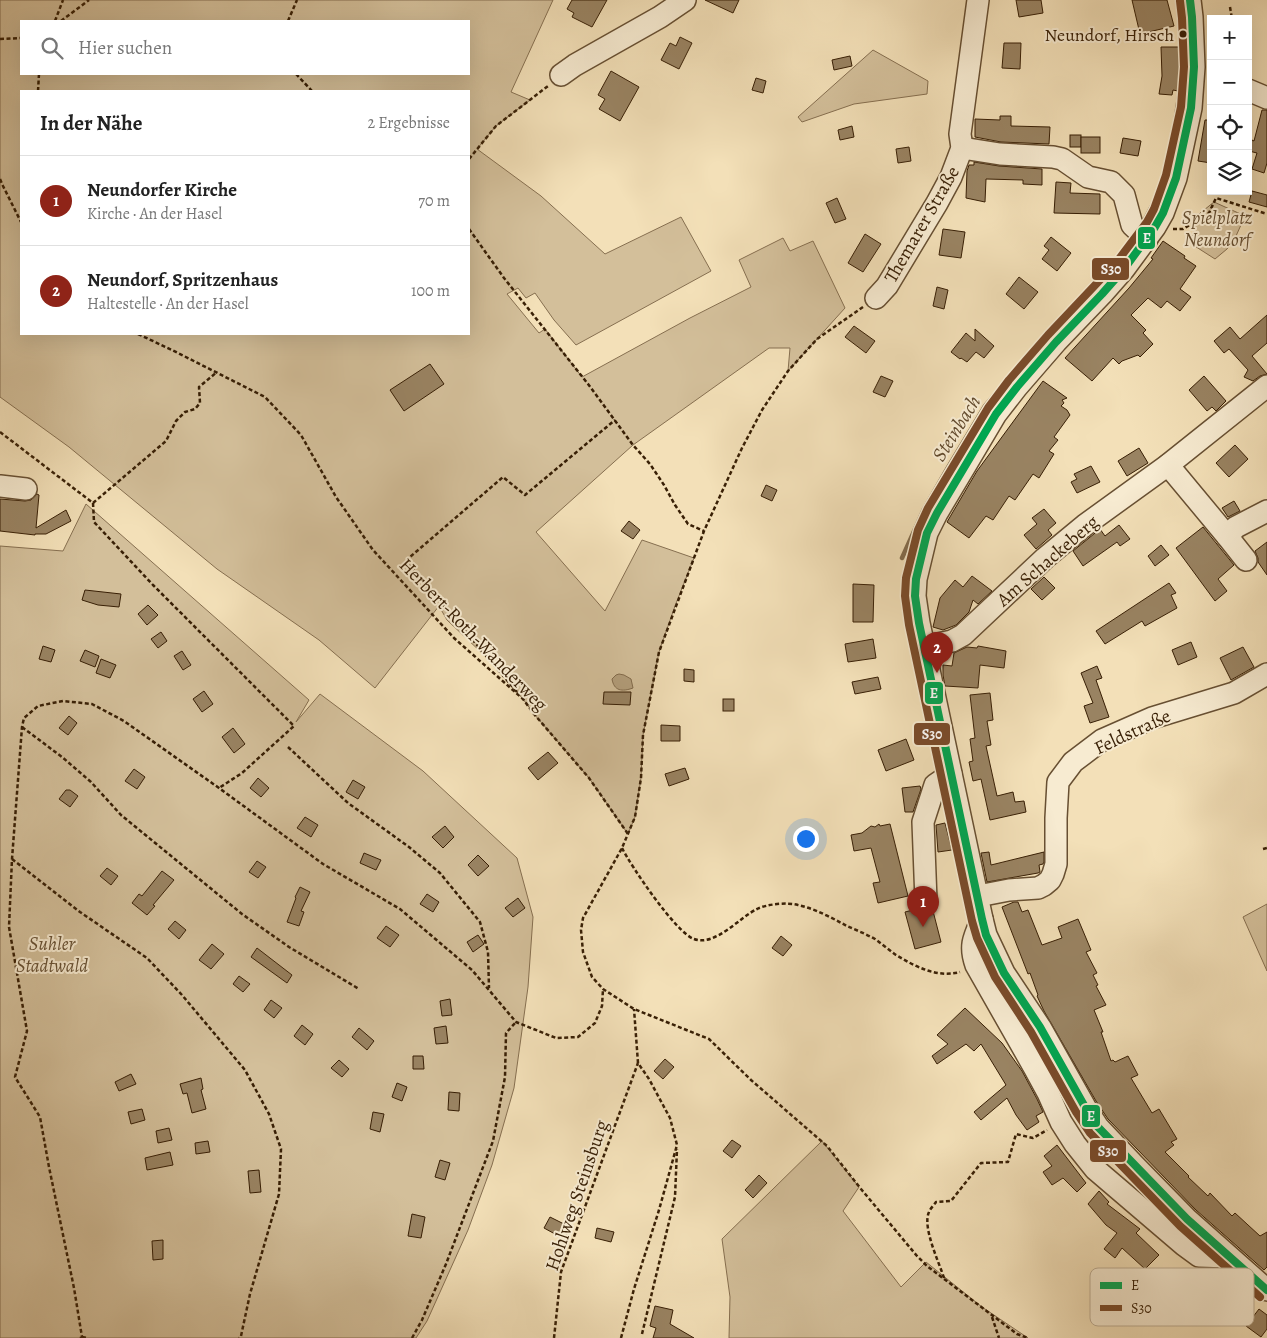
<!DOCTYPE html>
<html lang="de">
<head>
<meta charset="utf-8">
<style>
	body { margin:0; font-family:Alegreya,serif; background:#f6f6f6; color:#222 }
	.controls { position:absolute; right:15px; top:15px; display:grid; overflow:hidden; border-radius:0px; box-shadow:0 5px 20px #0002 }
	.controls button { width:45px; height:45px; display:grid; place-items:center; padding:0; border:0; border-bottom:1px solid #e0e0e0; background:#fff; color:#222; font:25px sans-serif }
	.you { position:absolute; left:805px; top:838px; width:18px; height:18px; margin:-12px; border:4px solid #fff; border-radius:50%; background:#1a73e8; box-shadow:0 0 0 8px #1a73e833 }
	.badge { display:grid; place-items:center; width:32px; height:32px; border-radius:50%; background:#8f2418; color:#fff; font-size:16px; font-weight:700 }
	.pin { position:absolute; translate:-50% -41px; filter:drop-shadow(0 1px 2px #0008) }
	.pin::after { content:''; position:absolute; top:26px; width:18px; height:15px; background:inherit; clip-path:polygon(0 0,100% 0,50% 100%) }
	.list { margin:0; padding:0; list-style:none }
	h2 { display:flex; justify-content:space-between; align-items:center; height:65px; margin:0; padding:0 20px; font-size:21px }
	h2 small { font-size:16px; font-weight:400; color:#767676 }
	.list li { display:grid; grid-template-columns:32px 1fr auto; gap:15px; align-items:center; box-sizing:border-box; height:90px; padding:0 20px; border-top:1px solid #e0e0e0 }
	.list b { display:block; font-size:19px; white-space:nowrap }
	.list p { margin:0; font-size:16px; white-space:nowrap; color:#767676 }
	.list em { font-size:16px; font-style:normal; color:#767676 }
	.icon { flex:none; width:28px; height:28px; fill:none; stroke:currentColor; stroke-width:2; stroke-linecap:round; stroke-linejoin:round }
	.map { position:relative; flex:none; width:1267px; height:1338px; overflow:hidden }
	.search { position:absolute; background:#fff; box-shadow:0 5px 20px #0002; left:20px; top:20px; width:450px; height:55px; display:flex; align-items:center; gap:12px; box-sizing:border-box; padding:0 18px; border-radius:0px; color:#767676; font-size:19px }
	.panel { position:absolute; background:#fff; box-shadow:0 5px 20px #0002; left:20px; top:90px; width:450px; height:245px; border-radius:0px }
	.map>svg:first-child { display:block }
	.green { fill:#d3bf9a; stroke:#866f50; fill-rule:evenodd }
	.water { fill:#b39e7b; stroke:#826b4c }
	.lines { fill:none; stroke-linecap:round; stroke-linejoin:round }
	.stream { stroke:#826b4c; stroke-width:4.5 }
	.building { fill:#998362; stroke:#381f05 }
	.minor-casing { stroke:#674f32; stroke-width:24 }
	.path { stroke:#381f05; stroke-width:2.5; stroke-dasharray:4 2.5; stroke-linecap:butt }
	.minor { stroke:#f7ebd1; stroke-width:21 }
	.bus-1-casing { stroke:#f7ebd1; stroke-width:11 }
	.bus-2-casing { stroke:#f7ebd1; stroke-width:11 }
	.bus-1 { stroke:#00a651; stroke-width:8 }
	.bus-2 { stroke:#7a4b2a; stroke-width:8 }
	.bus-dot { fill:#381f05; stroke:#f7ebd1; stroke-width:2 }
	.labels { text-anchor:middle; stroke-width:4; stroke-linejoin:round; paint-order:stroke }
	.bus-label { font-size:18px; fill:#381f05; stroke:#f7ebd1; text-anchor:end }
	.park-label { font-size:19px; font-style:italic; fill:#664f32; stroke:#f7ebd1 }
	.street-label { font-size:19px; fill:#381f05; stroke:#f7ebd1 }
	.water-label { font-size:20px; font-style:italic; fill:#634b2e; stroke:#f7ebd1 }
	.key { fill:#f7ebd1; stroke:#beae94; stroke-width:1 }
	.key-label { font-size:14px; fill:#381f05 }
	.line-badge { stroke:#f7ebd1; stroke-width:2 }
	.badge-label { font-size:14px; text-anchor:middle; font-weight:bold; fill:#fff }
</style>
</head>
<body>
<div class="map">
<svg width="1267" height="1338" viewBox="0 0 1267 1338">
	<rect width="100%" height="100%" fill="#f3e0b8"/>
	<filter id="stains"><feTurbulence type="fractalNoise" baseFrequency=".004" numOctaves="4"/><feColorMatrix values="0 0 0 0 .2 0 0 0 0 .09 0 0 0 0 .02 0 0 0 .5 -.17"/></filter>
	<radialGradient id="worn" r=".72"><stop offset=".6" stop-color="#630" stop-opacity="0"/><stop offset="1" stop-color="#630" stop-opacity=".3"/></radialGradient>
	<!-- green -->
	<g class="green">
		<path d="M0 0H553L511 92 530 100 496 126 477 149 541 196 605 254 681 217 711 271 576 345 554 320 535 293 526 298 518 288 507 294 539 333 545 329 582 377 690 318 751 287 739 260 783 238 790 251 813 241 845 308 788 371 790 348H769L633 445 536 532 605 611 642 540 694 558 675 606 659 652 643 735 641 778 635 817 628 834 589 778 534 714 523 699 484 655 447 620 439 606 375 688 319 640 217 569 69 447 0 397ZM21 21H469V74H21ZM21 91H469V334H21Z"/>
		<path d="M873 50 928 81 927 94 854 104 802 122 798 117Z"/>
		<path d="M1214 202 1245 216 1236 236 1227 249 1215 259 1190 243 1199 214Z"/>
		<path d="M86 504 309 700 296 722 320 694 423 771 517 858 533 917 528 987 514 1088 492 1165 468 1230 427 1321 416 1338H0V546L63 551Z"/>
		<path d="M1267 904V971L1243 917Z"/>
		<path d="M822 1141 859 1187 843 1211 901 1287 926 1262 982 1307 1028 1338H729L730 1297 722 1239Z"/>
	</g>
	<!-- water -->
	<path class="water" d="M619 674 624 675 631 679 633 688C622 692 614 691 612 679L616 675Z"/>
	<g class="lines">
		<!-- stream -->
		<g class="stream">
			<path d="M1145 219 1161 189 1170 155 1181 84V46"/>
			<path d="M902 558 924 509 947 469 985 406 1040 341 1114 261"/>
			<path d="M1021 1022 1085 1126"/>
			<path d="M1169 1216 1186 1233"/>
		</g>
	</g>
	<!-- building -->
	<g class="building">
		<path d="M572 0H607L592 27 572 17 574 13 567 9Z"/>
		<path d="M705 0H739L733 13Z"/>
		<path d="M1016 0H1041L1043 13 1019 17Z"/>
		<path d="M1132 0H1167L1174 26 1140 34Z"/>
		<path d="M680 37 692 43 679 69 661 60 670 43 676 46Z"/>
		<path d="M1004 43H1021L1020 69 1002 68Z"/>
		<path d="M1161 47H1180V70L1178 91 1173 90 1172 95 1159 94 1162 76Z"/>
		<path d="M850 56 852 66 834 70 832 60Z"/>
		<path d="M611 71 639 87 620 121 599 109 605 99 598 95Z"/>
		<path d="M756 78 766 81 763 93 752 90Z"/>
		<path d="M1262 110H1267V163L1264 173 1252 169 1257 153 1249 151 1252 140 1254 141Z"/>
		<path d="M1000 116H1011V126L1050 127 1049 144 1001 142 975 137V119L1000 120Z"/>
		<path d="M1205 120H1211V163L1198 161Z"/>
		<path d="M852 126 854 137 840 140 838 130Z"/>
		<rect x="1070" y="135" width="11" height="12"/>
		<rect x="1081" y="137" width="19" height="16"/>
		<path d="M1123 138 1141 141 1138 156 1120 153Z"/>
		<path d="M909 147 911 161 898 163 896 149Z"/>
		<path d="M974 162 999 166 1042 169V185L1023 184V180L986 179 985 202 966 198 967 171 969 165H974Z"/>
		<path d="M1056 182 1071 183 1070 193 1100 194V214L1054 213Z"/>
		<path d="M1252 191 1267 195V207L1249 202Z"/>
		<path d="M837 198 846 219 835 223 826 203Z"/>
		<path d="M943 229 965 232 961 258 939 255Z"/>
		<path d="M865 234 881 244 863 272 848 263Z"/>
		<path d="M1051 237 1071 253 1057 271 1042 259 1049 250 1044 246Z"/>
		<path d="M1163 241 1185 256 1184 258 1196 266 1180 289 1191 297 1180 311 1167 301 1161 308 1148 298 1131 315 1146 330 1143 333 1153 344 1140 357 1138 355 1122 361 1119 364 1113 358 1092 381 1065 358 1129 288 1153 259 1151 258Z"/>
		<path d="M1019 277 1038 292 1024 309 1006 294Z"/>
		<path d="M937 287 948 290 944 309 933 306Z"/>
		<path d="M1267 315V343L1252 356 1267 374 1260 376 1253 381 1244 377 1248 370 1229 349 1224 353 1214 341 1230 327 1240 339Z"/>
		<path d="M854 326 875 341 866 353 845 337Z"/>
		<path d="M975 329 994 346 984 358 976 352 967 362 961 358 960 359 951 352 966 333 975 341Z"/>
		<path d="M430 364 444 384 404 411 390 390Z"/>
		<path d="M881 376 893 381 885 397 873 392Z"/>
		<path d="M1204 376 1226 401 1216 411 1212 407 1207 411 1189 390Z"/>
		<path d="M1043 381 1067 398 1062 400 1064 403 1061 406 1067 410 1070 415 1054 437 1058 440 1049 451 1054 454 1039 478 1033 474 1015 500 1009 496 993 520 986 516 969 538 947 522 977 471Z"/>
		<path d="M1235 445 1248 459 1229 477 1216 463Z"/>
		<path d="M1139 448 1148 463 1127 476 1118 461Z"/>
		<path d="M1091 466 1100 482 1077 493 1071 482 1077 479 1074 474Z"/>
		<path d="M766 485 777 490 772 501 761 496Z"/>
		<path d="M37 494 39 495 36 528 66 510 71 521 46 534H35V535L0 531V499L25 501 31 500Z"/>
		<path d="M1234 501 1240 511 1228 517 1222 508Z"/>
		<path d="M1044 509 1056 523 1048 530 1052 535 1036 549 1024 535 1037 524 1032 518Z"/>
		<path d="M629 521 640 530 633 539 621 531Z"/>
		<path d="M1119 525 1130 539 1120 546 1117 542 1083 566 1073 551 1100 529 1105 536Z"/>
		<path d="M1203 527 1234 565 1218 579 1227 591 1215 601 1176 548Z"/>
		<path d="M1267 542V575L1258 562V558L1255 551Z"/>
		<path d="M1161 545 1169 555 1155 566 1148 556Z"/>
		<path d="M972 576 992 591 978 604 973 600 969 612 956 625 943 630 933 627 940 598 955 580 963 587Z"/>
		<path d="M1044 577 1055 588 1042 600 1031 589Z"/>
		<path d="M1169 583 1176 593 1171 595 1177 608 1145 626 1142 621 1105 644 1096 631Z"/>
		<path d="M853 584 874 585 873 622H853Z"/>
		<path d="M85 590 121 594 119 607 98 605 82 600Z"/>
		<path d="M148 605 158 615 147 625 138 614Z"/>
		<path d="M161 632 167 641 158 648 151 639Z"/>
		<path d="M873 639 876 658 848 662 845 644Z"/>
		<path d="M1191 642 1197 657 1178 665 1172 650Z"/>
		<path d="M43 646 55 650 51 662 39 659Z"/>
		<path d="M978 646 1006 651 1004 668 980 665 978 688 945 686 943 675V665L952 666 954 653 967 647 977 648Z"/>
		<path d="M1243 647 1254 667 1231 680 1220 658Z"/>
		<path d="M85 650 99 656 95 667 80 661Z"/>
		<path d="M182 651 191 665 183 670 174 656Z"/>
		<path d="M101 659 116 665 110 678 96 673Z"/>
		<path d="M1097 666 1102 678 1096 680 1109 717 1090 723 1084 706 1093 703 1081 673Z"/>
		<path d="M684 669 694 670V682L684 681Z"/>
		<path d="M878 677 881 689 855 694 852 682Z"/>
		<path d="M204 691 213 704 202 712 193 699Z"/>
		<path d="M604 692H631L630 705 603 704Z"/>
		<path d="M990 693 993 720 987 721 991 745 986 746 997 796 1013 792 1015 802 1024 801 1026 812 990 820 981 779 973 781 969 762 973 761 970 739 975 738 970 695Z"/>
		<rect x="723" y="699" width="11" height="12"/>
		<path d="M69 716 77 723 68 735 59 728Z"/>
		<path d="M661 725 680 726V741H661Z"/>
		<path d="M233 728 245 744 234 753 222 737Z"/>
		<path d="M906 739 914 760 886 771 878 750Z"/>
		<path d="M548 752 558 763 538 780 528 768Z"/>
		<path d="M685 768 689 779 669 786 665 774Z"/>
		<path d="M134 769 145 777 137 789 125 781Z"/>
		<path d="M258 778 269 788 261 797 250 788Z"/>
		<path d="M353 780 365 787 358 799 346 792Z"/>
		<path d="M920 786 921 789 913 812H905L902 788Z"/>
		<path d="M66 790H70L78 796 70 807 59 799Z"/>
		<path d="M305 817 318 825 311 837 297 828Z"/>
		<path d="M945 823 952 850 938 852 936 825Z"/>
		<path d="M879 824 880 826 890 824 908 896 878 903 873 883 880 882 871 848 854 851 851 835 862 833 871 826 875 827Z"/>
		<path d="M445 826 454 837 443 848 432 837Z"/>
		<path d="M989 852 991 865 1044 852V862L1043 864 1039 865 1040 872 1038 873 987 882 981 853Z"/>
		<path d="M364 853 381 860 376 870 360 863Z"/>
		<path d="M478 855 489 866 478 876 468 865Z"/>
		<path d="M257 861 266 867 258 878 249 872Z"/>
		<path d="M107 868 118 876 111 885 100 876Z"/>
		<path d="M162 871 174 880 153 905 155 906 147 915 132 903 139 894 142 896Z"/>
		<path d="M300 887 310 892 301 911 304 912 299 926 287 922 296 898 295 897Z"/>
		<path d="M427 894 439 902 433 912 420 904Z"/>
		<path d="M518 898 525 908 513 917 505 908Z"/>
		<path d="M1014 902H1018L1022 912 1028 910 1042 945 1062 938 1058 927 1078 919 1091 950 1086 952 1097 973 1093 975 1098 985 1096 986 1106 1005 1094 1010 1103 1032H1101L1111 1061 1113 1060 1115 1062 1128 1056 1138 1075 1131 1078 1152 1113 1159 1109 1177 1139 1171 1142 1174 1145 1165 1152 1189 1176 1188 1177 1208 1196 1210 1193 1232 1216 1235 1213 1260 1236 1267 1232V1267L1264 1270 1196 1210 1108 1119 1096 1101 1044 1011 1037 996 1038 995 1030 973 1028 974 1002 907Z"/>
		<path d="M917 909 921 912 926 913 933 911 941 942 915 949 905 912Z"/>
		<path d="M175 921 186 930 179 939 168 929Z"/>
		<path d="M386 926 399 935 390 947 377 938Z"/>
		<path d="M478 935 484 944 473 952 467 942Z"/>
		<path d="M781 936 792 945 783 956 772 948Z"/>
		<path d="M212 944 224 954 211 969 199 960Z"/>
		<path d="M257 948 292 975 287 983 251 957Z"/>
		<path d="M239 976 250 984 243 992 233 984Z"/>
		<path d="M450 999 452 1015 442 1016 440 1001Z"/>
		<path d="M271 1000 282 1008 274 1018 264 1010Z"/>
		<path d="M965 1008 1002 1043 1022 1071 1037 1099 1043 1112 1036 1116 1039 1122 1027 1130 1016 1115 1007 1098 981 1120 974 1112 1006 1085 981 1044 974 1051 966 1044 937 1064 932 1056 948 1044 937 1035Z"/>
		<path d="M302 1025 313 1034 305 1045 294 1036Z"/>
		<path d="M446 1026 448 1043 436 1044 434 1028Z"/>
		<path d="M359 1028 374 1041 367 1050 352 1037Z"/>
		<path d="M413 1056H423L424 1069H413Z"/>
		<path d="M665 1059 674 1067 663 1079 654 1071Z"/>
		<path d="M339 1060 349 1069 342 1077 331 1068Z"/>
		<path d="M131 1074 136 1084 119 1091 115 1082Z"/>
		<path d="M201 1078 203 1089 201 1090 206 1109 192 1113 187 1093 183 1094 180 1084Z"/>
		<path d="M397 1083 407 1087 402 1101 392 1097Z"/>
		<path d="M449 1092 460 1093 459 1111 448 1110Z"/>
		<path d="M142 1109 145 1120 131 1124 128 1112Z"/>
		<path d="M373 1112 384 1114 380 1132 370 1129Z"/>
		<path d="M169 1128 172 1140 158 1143 156 1131Z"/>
		<path d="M732 1140 741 1146 732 1158 723 1151Z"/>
		<path d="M208 1141 210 1152 196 1154 195 1143Z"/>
		<path d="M1057 1145 1086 1183 1077 1192 1063 1178 1052 1185 1043 1172 1052 1166 1044 1156Z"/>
		<path d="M170 1152 173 1165 147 1170 145 1158Z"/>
		<path d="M440 1160 450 1163 445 1180 435 1177Z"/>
		<path d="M259 1170 261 1192 250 1193 248 1171Z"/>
		<path d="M759 1175 767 1183 753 1198 745 1190Z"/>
		<path d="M1099 1191 1109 1202 1107 1204 1140 1229 1136 1233 1159 1255 1145 1269 1122 1248 1115 1258 1104 1249 1117 1233 1106 1225 1088 1204Z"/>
		<path d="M412 1214 425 1217 421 1238 408 1236Z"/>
		<path d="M550 1217 572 1228 566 1240 544 1228Z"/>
		<path d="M597 1228 614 1232 611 1242 595 1238Z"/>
		<path d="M163 1240V1259L153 1260 152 1241Z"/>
		<path d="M655 1306 673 1310 670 1324 694 1338H653L656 1328 650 1326Z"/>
		<path d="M1259 1309 1267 1315V1329L1261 1337 1246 1326Z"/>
	</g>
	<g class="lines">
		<defs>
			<g id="minor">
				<path d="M1190 0 1192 17 1194 67 1191 108 1176 178 1163 213 1155 227 1124 269 1102 294 1056 342 1017 387 996 414 964 468 937 513 927 533 916 579 915 596 919 623 982 919 986 935 1004 973 1040 1027 1085 1107 1098 1127 1134 1165 1187 1219 1267 1290"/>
				<path d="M561 75 575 65 660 17 685 0"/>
				<path d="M1248 90 1267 98"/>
				<path d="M962 148 1000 154 1053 157 1062 159 1088 177 1111 182 1124 195 1132 225 1147 239"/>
				<path d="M876 298 887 286 937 203 951 177 962 148 960 134 978 0"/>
				<path d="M1168 465 1227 536 1236 527 1267 511"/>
				<path d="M0 486 26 489"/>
				<path d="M1227 536 1246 560"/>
				<path d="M924 647 952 641 963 635 1045 558 1085 525 1168 465 1267 386"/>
				<path d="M978 896 1009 890 1038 888 1044 885 1050 880 1053 874 1056 864V818L1058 782 1073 762 1102 740 1152 718 1234 693 1267 674"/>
				<path d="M926 901 923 822 935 785 951 774"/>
				<path d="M982 919C974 937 969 946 976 965L1035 1069 1048 1093 1061 1122 1075 1144 1095 1169 1184 1245 1199 1256 1229 1257"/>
			</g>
		</defs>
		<!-- minor casing -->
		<use href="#minor" class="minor-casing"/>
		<!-- path -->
		<g class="path">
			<path d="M1230 7 1232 19"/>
			<path d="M55 21 63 0"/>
			<path d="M61 21 89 0"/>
			<path d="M288 21 297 0"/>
			<path d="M0 39 21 38"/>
			<path d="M296 74 312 91"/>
			<path d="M38 91 39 74"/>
			<path d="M469 159 496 126 548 86"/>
			<path d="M0 179 3 186 21 222"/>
			<path d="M469 229 504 278 588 384 633 445 650 464 664 485 675 505 688 524 704 531"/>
			<path d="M1173 229H1183L1209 213 1216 198 1267 214"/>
			<path d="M863 307 817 339 788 371 762 410 742 448 704 531 659 652 643 735 641 778 635 817 622 848 583 918 581 930 583 952 592 977 603 989 634 1009 709 1039 751 1080 827 1146 861 1189 917 1256 927 1266 1017 1334 1028 1338"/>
			<path d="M138 334 172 350 265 397 301 435 336 497 373 550 454 638 523 699 534 714 589 778 628 834"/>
			<path d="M0 432 93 503 94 522 153 585 294 726 242 773 219 788"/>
			<path d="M93 503 166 441 176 421 185 412 195 409 200 403 199 387 217 372"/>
			<path d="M517 692 409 565 410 557 503 477 525 495 615 420"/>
			<path d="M22 727 62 757 91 782 121 815 242 914 289 947 359 989"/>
			<path d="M288 747 348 803 409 847 440 873 480 922 488 952 489 988"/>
			<path d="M622 848C631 866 676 933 694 939 715 947 740 917 757 909 767 904 788 902 798 905 816 909 832 918 847 926 856 930 866 934 875 939 882 944 889 950 896 955 916 967 937 978 960 972"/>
			<path d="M1263 849 1267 848"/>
			<path d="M12 859 80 912 147 958 182 995 245 1070 269 1114 281 1149 279 1194 250 1294 241 1336 239 1338"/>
			<path d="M944 1278C939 1262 922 1227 929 1212 930 1209 934 1205 936 1202L951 1201 981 1163 1008 1162 1016 1134 1033 1138 1047 1130"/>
			<path d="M992 1317 999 1338"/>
			<path d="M642 1334 675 1197 677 1149"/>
			<path d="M82 1337 87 1338"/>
			<path d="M80 1338 82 1337 74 1288 49 1167 40 1117 15 1077 27 1031 9 927 12 859 22 727 24 718 38 706 63 701 92 704 124 721 219 788 323 864 400 909 472 970 516 1022 556 1038 578 1037 595 1023 602 1006 603 989"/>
			<path d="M412 1338 422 1320 446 1264 493 1141 505 1077 506 1033 516 1022"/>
			<path d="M554 1338 561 1272 638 1063"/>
			<path d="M621 1338 634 1289 659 1210 677 1145 670 1118 649 1079 638 1063 634 1009"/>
		</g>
		<!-- minor -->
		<use href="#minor" class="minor"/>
		<defs>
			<path id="bus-1" d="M1190 0 1192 17 1194 67 1191 108 1176 178 1163 213 1155 227 1124 269 1102 294 1056 342 1017 387 996 414 937 513 927 533 916 579 915 596 919 623 982 919 986 935 1004 973 1040 1027 1085 1107 1098 1127 1187 1219 1267 1290"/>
			<path id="bus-2" d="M1180 1 1182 18 1184 67 1181 107 1166 175 1154 209 1147 222 1116 263 1048 335 1009 380 988 408 928 508 918 530 906 578 905 596 909 625 972 921 977 938 995 977 1031 1032 1076 1112 1090 1133 1180 1226 1260 1297"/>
		</defs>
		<!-- bus-1 casing -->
		<use href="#bus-1" class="bus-1-casing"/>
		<!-- bus-2 casing -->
		<use href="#bus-2" class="bus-2-casing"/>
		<!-- bus-1 -->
		<use href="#bus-1" class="bus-1"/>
		<!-- bus-2 -->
		<use href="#bus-2" class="bus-2"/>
	</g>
	<!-- markers -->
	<circle class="bus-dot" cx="1183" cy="34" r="4.5"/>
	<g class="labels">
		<!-- bus labels -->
		<g class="bus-label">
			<text x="1174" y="41">Neundorf, Hirsch</text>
		</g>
		<!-- park labels -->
		<g class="park-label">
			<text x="1217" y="224">Spielplatz<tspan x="1217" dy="22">Neundorf</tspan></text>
			<text x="52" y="950">Suhler<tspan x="52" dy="22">Stadtwald</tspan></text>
		</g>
		<!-- street labels -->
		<g class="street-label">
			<text transform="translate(921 224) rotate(-60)" y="7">Themarer Straße</text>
			<text transform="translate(1047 560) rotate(-41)" y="7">Am Schackeberg</text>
			<text transform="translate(474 634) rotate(46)" y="7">Herbert-Roth-Wanderweg</text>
			<text transform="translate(1132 731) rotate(-25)" y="7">Feldstraße</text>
			<text transform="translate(576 1195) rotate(-71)" y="7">Hohlweg Steinsburg</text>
		</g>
		<!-- water labels -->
		<g class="water-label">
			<text transform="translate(956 428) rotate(-58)" y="7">Steinbach</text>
		</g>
	</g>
	<!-- legend -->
	<rect x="1090" y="1268" width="164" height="58" rx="8" class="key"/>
	<rect x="1100" y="1282" width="22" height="7" fill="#00a651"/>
	<rect x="1100" y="1305" width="22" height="6" fill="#7a4b2a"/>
	<g class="key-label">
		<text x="1131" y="1290">E</text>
		<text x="1131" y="1313">S30</text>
	</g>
	<g class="line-badge">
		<rect x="1137" y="226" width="19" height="24" rx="5" fill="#00a651"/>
		<rect x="1091" y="257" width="39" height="24" rx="5" fill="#7a4b2a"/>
		<rect x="924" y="681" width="20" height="24" rx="5" fill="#00a651"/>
		<rect x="913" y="722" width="38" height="24" rx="5" fill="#7a4b2a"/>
		<rect x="1081" y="1104" width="20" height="24" rx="5" fill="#00a651"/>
		<rect x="1089" y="1139" width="38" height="24" rx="5" fill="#7a4b2a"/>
	</g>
	<g class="badge-label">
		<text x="1147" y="243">E</text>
		<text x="1111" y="274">S30</text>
		<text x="934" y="698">E</text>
		<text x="932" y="739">S30</text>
		<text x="1091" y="1121">E</text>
		<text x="1108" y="1156">S30</text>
	</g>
	<rect width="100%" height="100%" filter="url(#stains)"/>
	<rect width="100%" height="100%" fill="url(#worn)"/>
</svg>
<div class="controls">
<button>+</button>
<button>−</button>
<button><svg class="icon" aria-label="locate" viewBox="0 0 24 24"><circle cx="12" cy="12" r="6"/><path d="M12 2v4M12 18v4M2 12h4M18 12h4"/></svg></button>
<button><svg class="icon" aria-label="layers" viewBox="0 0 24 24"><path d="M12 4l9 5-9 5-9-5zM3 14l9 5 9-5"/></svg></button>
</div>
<div class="you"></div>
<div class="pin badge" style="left:923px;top:927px">1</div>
<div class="pin badge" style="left:937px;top:673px">2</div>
<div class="search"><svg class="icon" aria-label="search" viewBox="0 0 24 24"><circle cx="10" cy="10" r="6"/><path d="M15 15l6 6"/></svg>Hier suchen</div>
<section class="panel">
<h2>In der Nähe<small>2 Ergebnisse</small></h2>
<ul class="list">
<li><span class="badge">1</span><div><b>Neundorfer Kirche</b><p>Kirche · An der Hasel</p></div><em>70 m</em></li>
<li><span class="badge">2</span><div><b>Neundorf, Spritzenhaus</b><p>Haltestelle · An der Hasel</p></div><em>100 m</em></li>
</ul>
</section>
</div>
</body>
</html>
